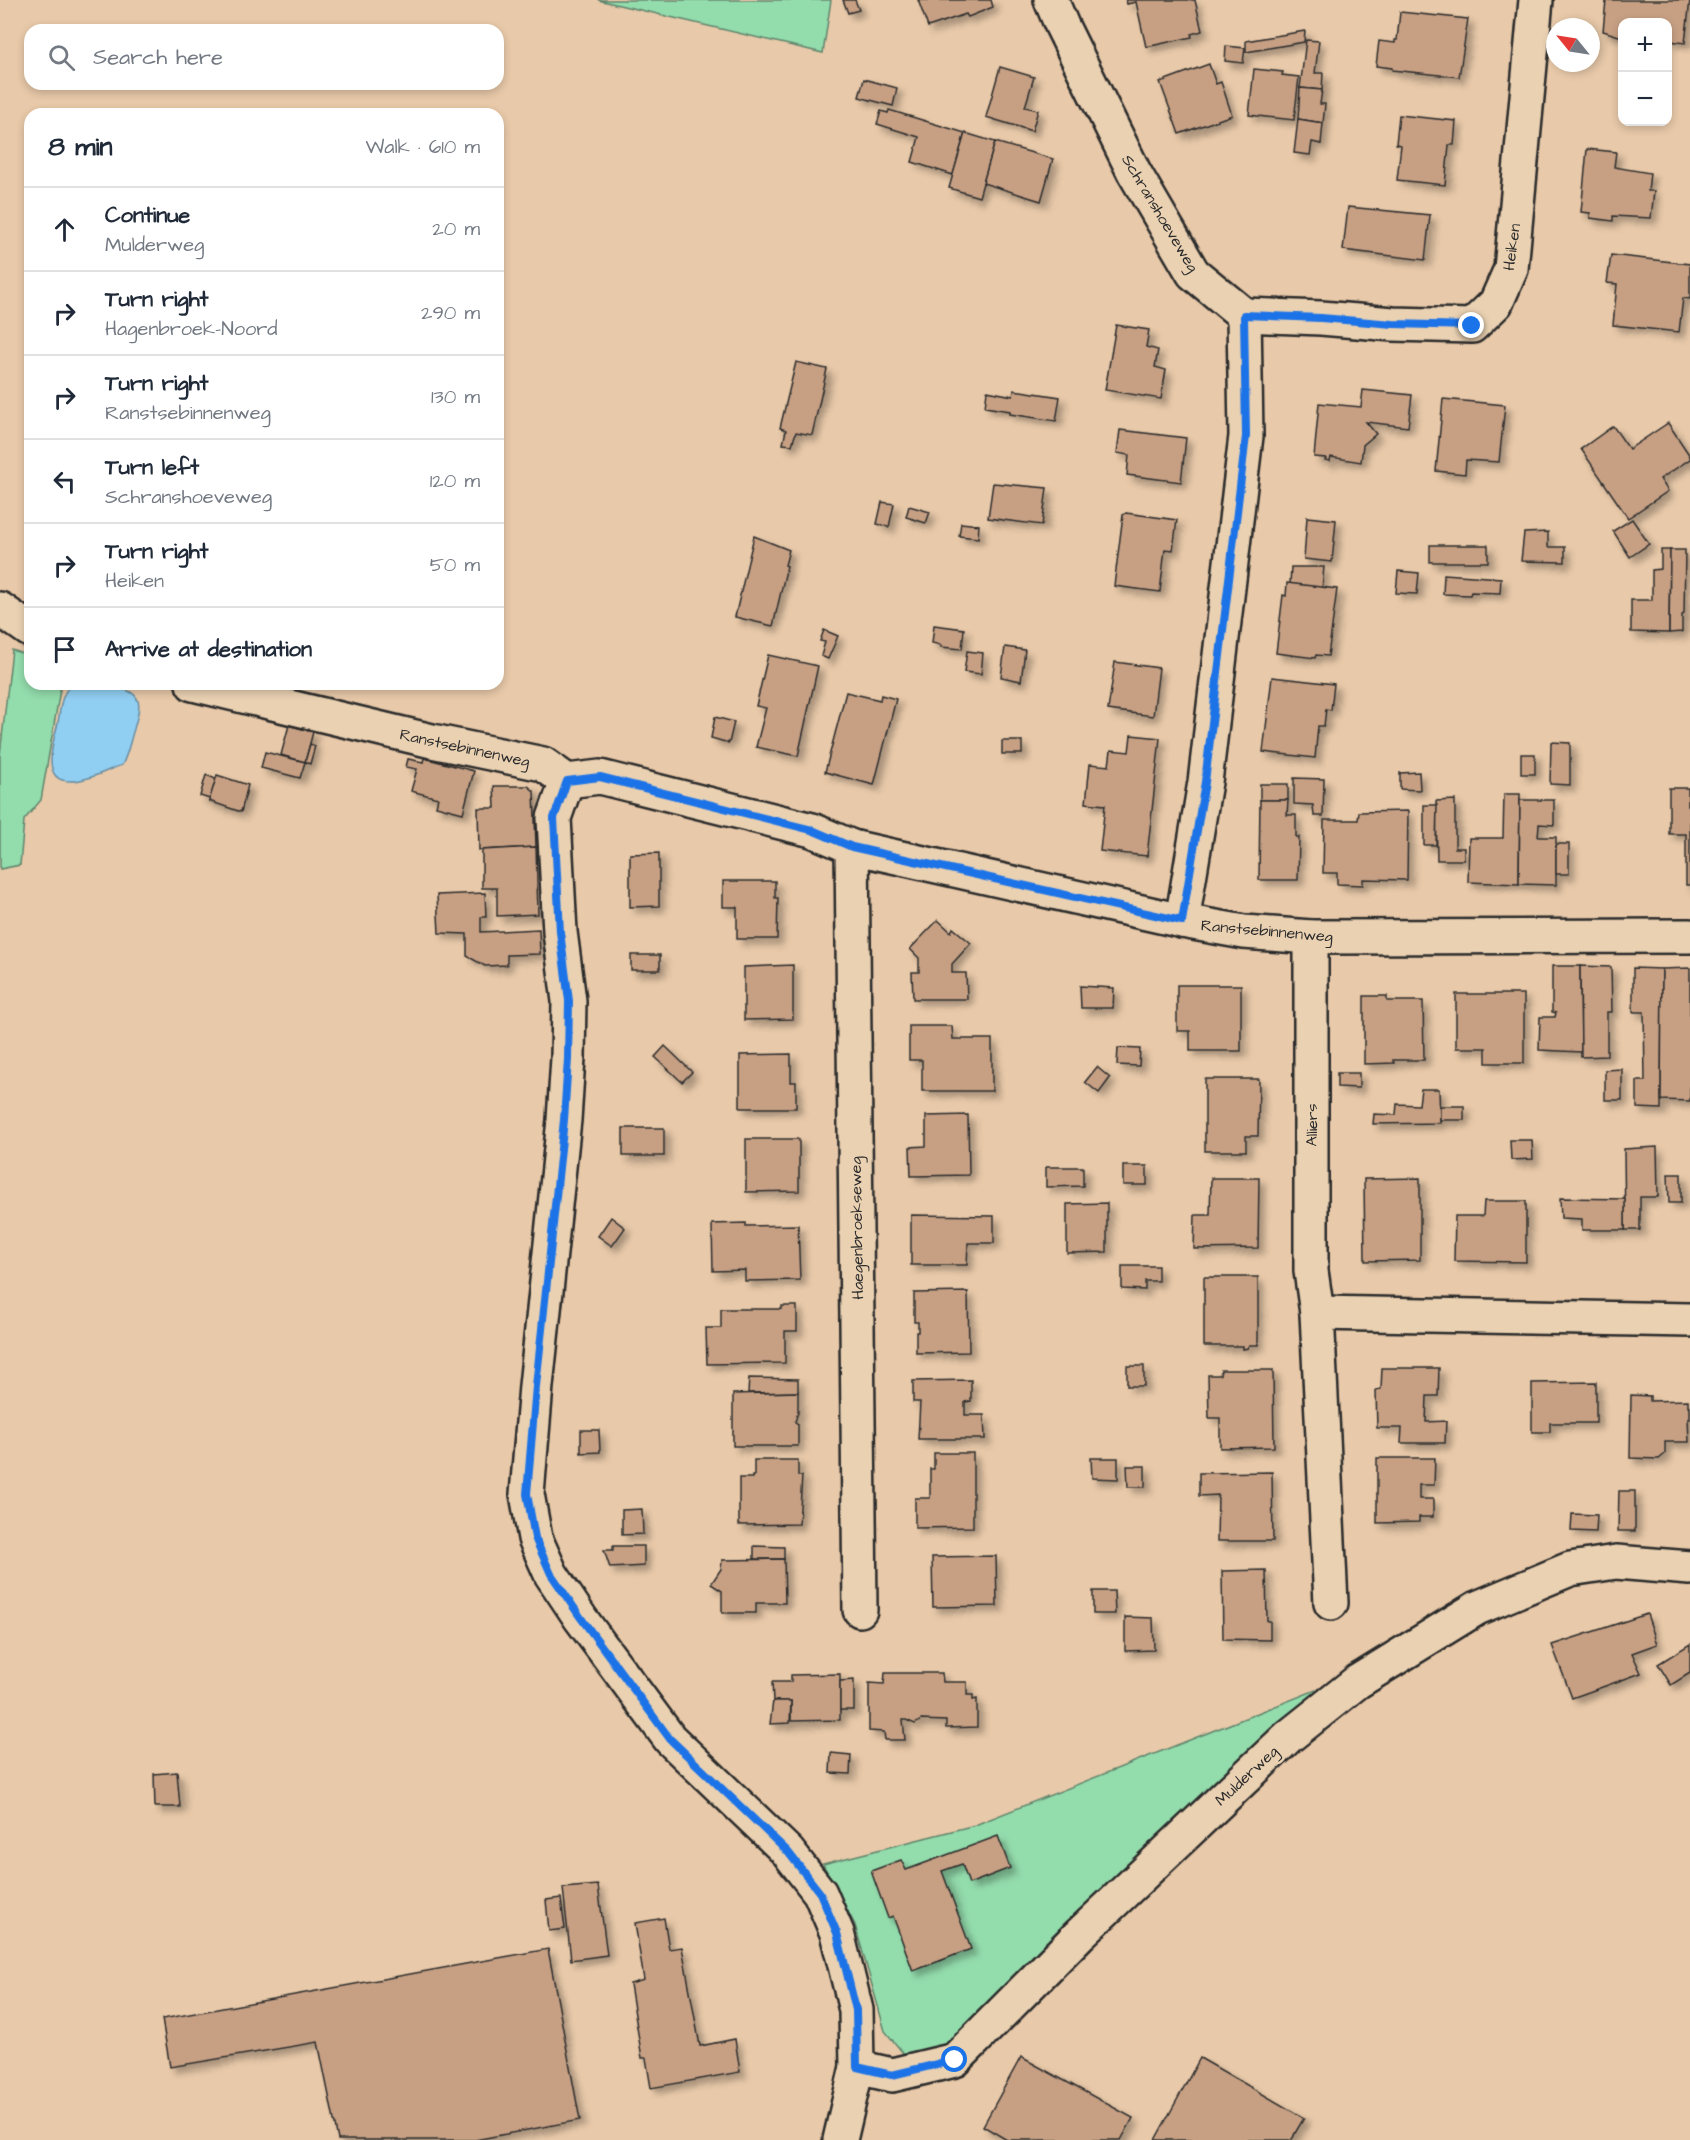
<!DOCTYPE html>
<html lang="en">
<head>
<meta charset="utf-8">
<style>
	body { margin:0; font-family:"Architects Daughter",sans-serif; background:#f6f6f7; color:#1f2937 }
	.controls { position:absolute; right:18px; top:18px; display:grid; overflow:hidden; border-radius:12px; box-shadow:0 3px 9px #0003 }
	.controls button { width:54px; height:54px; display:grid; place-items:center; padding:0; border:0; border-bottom:2px solid #e0e1e3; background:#fff; color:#1f2937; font:30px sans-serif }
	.compass { position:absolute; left:1546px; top:18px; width:54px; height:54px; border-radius:50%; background:#fff; box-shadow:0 3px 9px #0003; rotate:300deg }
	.stop { position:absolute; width:18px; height:18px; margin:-14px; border:4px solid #1a73e8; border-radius:50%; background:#fff }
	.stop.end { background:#1a73e8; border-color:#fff; box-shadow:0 2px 6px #0008 }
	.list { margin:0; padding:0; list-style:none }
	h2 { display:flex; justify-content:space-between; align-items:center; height:78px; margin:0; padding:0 24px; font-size:26px }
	h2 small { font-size:20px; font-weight:400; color:#747a83 }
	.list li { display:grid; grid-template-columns:39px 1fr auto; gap:18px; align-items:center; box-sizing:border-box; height:84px; padding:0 24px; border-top:2px solid #e0e1e3 }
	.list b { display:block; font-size:22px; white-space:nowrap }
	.list p { margin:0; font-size:20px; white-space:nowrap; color:#747a83 }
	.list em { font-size:20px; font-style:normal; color:#747a83 }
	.icon { flex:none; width:33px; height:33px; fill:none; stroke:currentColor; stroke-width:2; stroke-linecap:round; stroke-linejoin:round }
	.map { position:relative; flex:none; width:1690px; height:2140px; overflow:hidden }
	.search { position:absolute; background:#fff; box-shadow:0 3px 9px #0003; left:24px; top:24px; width:480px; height:66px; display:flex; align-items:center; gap:15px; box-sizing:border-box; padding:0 21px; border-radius:18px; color:#747a83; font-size:22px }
	.panel { position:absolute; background:#fff; box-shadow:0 3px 9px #0003; left:24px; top:108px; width:480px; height:582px; border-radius:18px }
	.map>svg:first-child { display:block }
	.green { fill:#93dcac; stroke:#5f846c; stroke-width:1.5 }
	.water { fill:#91cff2; stroke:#688da2; stroke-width:1.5 }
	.building { fill:#c7a084; stroke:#2b2b2b; stroke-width:1.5; filter:url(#shadow) }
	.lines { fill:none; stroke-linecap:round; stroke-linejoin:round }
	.street-casing { stroke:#2b2b2b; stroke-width:38 }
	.street { stroke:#ead1b2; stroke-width:33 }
	.route { stroke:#1a73e8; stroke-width:8 }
	.labels { text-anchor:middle; stroke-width:5; stroke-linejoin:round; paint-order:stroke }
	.street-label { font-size:16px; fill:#2b2b2b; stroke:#ead1b2 }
</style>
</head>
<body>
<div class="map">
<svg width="1690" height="2140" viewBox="0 0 1690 2140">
	<defs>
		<filter id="shadow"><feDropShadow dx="5.5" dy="5.5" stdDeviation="3" flood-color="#0004"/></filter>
	</defs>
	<rect width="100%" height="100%" fill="#e8c9a9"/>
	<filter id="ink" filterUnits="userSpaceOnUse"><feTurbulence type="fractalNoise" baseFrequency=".0167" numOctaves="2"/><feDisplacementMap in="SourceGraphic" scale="12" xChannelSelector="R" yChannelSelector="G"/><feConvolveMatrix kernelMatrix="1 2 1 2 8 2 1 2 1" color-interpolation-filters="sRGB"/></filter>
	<g filter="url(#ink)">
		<!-- green -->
		<g class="green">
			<path d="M598 0H831L823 53Z"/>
			<path d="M12 650 30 656V684H61L41 800 24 820 20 865 0 869V755Z"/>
			<path d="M1331 1684 980 2024 934 2053H903L885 2031 855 1925 823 1864 975 1825Z"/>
		</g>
		<!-- water -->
		<path class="water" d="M72 684C86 684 134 683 138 701 141 709 136 720 134 729 130 741 128 754 122 765 107 770 86 782 69 781 41 781 53 742 57 727 61 711 59 695 72 684Z"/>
		<!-- building -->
		<g class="building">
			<path d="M843 0H855L859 10 848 13Z"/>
			<path d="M918 0H991L993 7 968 17 966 14 928 27Z"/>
			<path d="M1126 0H1195L1202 31 1191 34 1192 37 1146 47 1136 2 1127 4Z"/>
			<path d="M1606 0H1690L1685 43 1670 41V39H1668V22H1622V37L1603 31Z"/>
			<path d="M1400 12 1468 19 1459 77 1392 70V68L1376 66 1379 41 1395 43V40H1397Z"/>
			<path d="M1305 31 1304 42 1246 52V41Z"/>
			<path d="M1306 40 1319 41 1315 73H1323L1322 90 1300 88Z"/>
			<path d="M1226 46 1245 48 1243 63 1225 61Z"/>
			<path d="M1209 64 1216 84 1221 82 1232 115 1179 134 1160 82Z"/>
			<path d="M1000 67 1034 77 1025 107 1038 110 1032 131 986 117Z"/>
			<path d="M1254 69 1283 72 1282 75 1299 77 1294 120 1249 115Z"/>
			<path d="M864 79 897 88 893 106 859 97Z"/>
			<path d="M1300 88 1322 90 1320 104H1325L1323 123 1298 119Z"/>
			<path d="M889 110 965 133 953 175 912 162 919 137 877 124 881 111 888 113Z"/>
			<path d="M1399 115 1456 121 1454 145H1449L1445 185 1397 180 1401 145 1396 144Z"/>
			<path d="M1298 119 1323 123 1321 144 1312 142 1310 155 1294 153Z"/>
			<path d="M965 133 995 142 979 197 949 188Z"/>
			<path d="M995 142 1053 159 1041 201 983 183Z"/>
			<path d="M1587 149 1616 152 1614 167 1650 173 1648 191H1654L1651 218 1613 216V221L1590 218V213L1581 212Z"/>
			<path d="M1348 207 1430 215 1425 260 1343 250Z"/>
			<path d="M1611 255 1690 264V299L1683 298 1679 332 1613 325 1617 284 1607 283Z"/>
			<path d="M1116 325 1149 330 1146 347 1158 350 1155 367 1166 370 1161 399 1105 390Z"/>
			<path d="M796 362 827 369 812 435 796 432 792 445 783 444 786 430 780 428Z"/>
			<path d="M1014 390 1060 397 1056 421 1010 414V411L985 407 987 391 1013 396Z"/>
			<path d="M1363 390 1412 395 1408 427 1366 422 1376 434 1363 445 1361 462 1331 457 1330 461 1325 460 1326 458 1314 457 1319 403 1361 407Z"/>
			<path d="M1443 399 1505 405 1499 462 1466 460 1465 474 1436 471Z"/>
			<path d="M1668 423 1690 456V459L1660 479 1668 491 1628 518 1581 449 1613 426 1629 449Z"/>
			<path d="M1120 430 1186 438 1181 482 1127 475 1129 455 1117 453Z"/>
			<path d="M993 483 1047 488 1042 525 988 518Z"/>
			<path d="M882 502 894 504 889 527 877 524Z"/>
			<path d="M909 506 930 512 926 523 906 517Z"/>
			<path d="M1126 513 1177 520 1173 550 1165 549 1160 592 1114 586 1123 515Z"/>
			<path d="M1307 517 1336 520 1332 562 1304 559Z"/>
			<path d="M1632 519 1649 544 1630 557 1613 531Z"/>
			<path d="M961 523 979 525 978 538 959 536Z"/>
			<path d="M1548 532V547H1565V562L1521 561 1524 533Z"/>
			<path d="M754 536 789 550 785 565 787 566 773 626 735 617Z"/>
			<rect x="1430" y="545" width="58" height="17"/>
			<path d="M1661 550H1670L1669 633 1631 632V600H1652V570L1661 569Z"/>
			<path d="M1670 550H1685L1684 614 1682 615V632L1669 633Z"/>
			<path d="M1291 567H1324L1322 588 1290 584Z"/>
			<path d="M1398 571 1419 573 1417 594 1396 593Z"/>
			<path d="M1444 574 1501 578 1500 593 1471 592 1470 595 1443 594Z"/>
			<path d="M1287 583 1337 589 1328 656 1316 655 1315 658 1276 653 1283 595 1286 596Z"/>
			<path d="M934 625 964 629 962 649 941 647V645L932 643Z"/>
			<path d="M824 630 838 636 828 659 821 656 825 642 820 641Z"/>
			<path d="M1005 647 1025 650 1021 681 1001 677Z"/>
			<path d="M967 651 983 653 981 674 964 672Z"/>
			<path d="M768 655 818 666 798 756 756 747 766 708 756 706Z"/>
			<path d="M1115 662 1159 668 1153 716 1108 710Z"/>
			<path d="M1272 677 1334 684 1331 710 1326 709 1324 726H1318L1315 758 1263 752Z"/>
			<path d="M846 692 880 700 881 695 896 699 874 785 825 772Z"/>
			<path d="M715 717 734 722 729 743 711 738Z"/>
			<path d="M289 725 313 732 305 762 281 755Z"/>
			<path d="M1131 735 1160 738 1147 856 1100 851 1105 805 1086 803 1090 764 1109 766 1111 750 1129 752Z"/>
			<rect x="1002" y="741" width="20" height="13"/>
			<path d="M1551 742 1570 743V785L1550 784Z"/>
			<path d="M310 744 315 746 310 764 305 762Z"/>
			<path d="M265 752 305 762 300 778 261 768Z"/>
			<rect x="1521" y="754" width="14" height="20"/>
			<path d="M424 758 474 771 463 813 436 806 438 798 411 791 417 769 406 767 408 759 423 762Z"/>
			<path d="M1419 772 1420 790 1400 789V773Z"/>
			<path d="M206 775 216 779 210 799 200 796Z"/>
			<path d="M217 775 248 785 241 812 209 801Z"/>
			<path d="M1294 778 1324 779 1323 816H1314L1313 805 1294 804Z"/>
			<rect x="1260" y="784" width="28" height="16"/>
			<path d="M494 786H528L534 791 536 847 479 850 478 808H495Z"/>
			<path d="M1669 788H1688V806H1690V885H1686V834H1669Z"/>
			<path d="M1504 794H1520L1519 884 1468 882 1469 838H1503Z"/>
			<path d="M1260 800H1288L1287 815H1296V837H1299L1298 880H1259Z"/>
			<path d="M1455 800V848H1464V860H1437L1436 801Z"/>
			<path d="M1520 800H1554V825L1539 824 1538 837H1556V885L1519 884Z"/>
			<path d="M1424 805H1437L1436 845H1424Z"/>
			<path d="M1408 811 1407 880 1363 879V885L1337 884V873H1323L1324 820H1358L1359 812Z"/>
			<rect x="1556" y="844" width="13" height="30"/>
			<path d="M536 847 538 914 497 916V888H482V850Z"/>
			<path d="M659 853V906L630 907V854Z"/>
			<path d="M723 881H775V898H778L777 939H737V907H723Z"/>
			<path d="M485 893 486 917H481V932L539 929 540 954 507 955V965L485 966 467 956V934L439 933 437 895Z"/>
			<path d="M938 920 951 932 953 928 971 943 952 964V973H966L967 999H913L912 972H919V958L910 949Z"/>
			<rect x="631" y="955" width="29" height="15"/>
			<path d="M793 965V1019L744 1020V967Z"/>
			<path d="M1552 966H1580L1581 1052 1539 1050 1540 1017H1555L1556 1013 1552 1012Z"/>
			<path d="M1580 966 1611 967 1612 1012H1607V1056L1581 1057Z"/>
			<path d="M1633 968 1662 969 1661 1109 1637 1108V1081H1645L1644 1012H1633Z"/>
			<path d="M1690 968V1101L1661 1100 1662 969Z"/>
			<path d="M1177 985H1241V1051H1190V1031H1177Z"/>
			<path d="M1080 986 1114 988 1113 1008H1081Z"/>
			<path d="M1456 994H1524V1063H1486V1048H1456Z"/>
			<path d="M1364 996H1387V1001H1423L1424 1060H1393L1394 1063 1364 1064Z"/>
			<path d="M909 1026H952L953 1039H992V1091H922V1060H909Z"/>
			<path d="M665 1046 692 1072 682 1082 655 1057Z"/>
			<path d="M1118 1048 1140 1049 1139 1066 1117 1065Z"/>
			<path d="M791 1054V1082H796V1108H740V1055Z"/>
			<path d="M1097 1067 1110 1078 1099 1093 1085 1082Z"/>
			<path d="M1622 1069V1100H1605V1070Z"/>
			<path d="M1337 1073H1359V1088L1337 1087Z"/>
			<path d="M1205 1079H1259L1258 1136H1246V1151H1205Z"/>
			<path d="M1421 1089H1439L1440 1123 1373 1124 1374 1114 1396 1115 1397 1104 1419 1105Z"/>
			<rect x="1440" y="1106" width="24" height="14"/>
			<path d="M968 1115 969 1175 911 1176 910 1147 926 1146V1116Z"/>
			<rect x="623" y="1128" width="41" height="28"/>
			<path d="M746 1139H799V1191L746 1192Z"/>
			<path d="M1510 1140H1532L1533 1159 1511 1160Z"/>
			<path d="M1657 1147 1658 1197H1640V1230H1625L1624 1149Z"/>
			<rect x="1123" y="1166" width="24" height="19"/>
			<path d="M1046 1167H1083V1186L1046 1187Z"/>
			<path d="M1668 1174H1681V1203H1669Z"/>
			<path d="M1211 1178H1259L1258 1248 1194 1249 1195 1215H1210Z"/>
			<path d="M1420 1178V1260L1365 1261 1364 1179Z"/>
			<path d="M1560 1198 1625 1199V1230H1582V1219L1561 1218Z"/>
			<path d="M1484 1201H1526V1262L1454 1261 1455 1216H1483Z"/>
			<path d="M1107 1203V1252L1067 1253V1204Z"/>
			<path d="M911 1215 994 1216V1243H968L967 1265H911Z"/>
			<path d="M611 1217 625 1228 612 1246 598 1236Z"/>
			<path d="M746 1223V1226L798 1225 800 1280 745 1281V1270L713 1271 712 1224Z"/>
			<path d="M1122 1266H1158V1281H1145V1290L1122 1289Z"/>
			<path d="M1204 1277H1258V1345H1249L1248 1348 1243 1349V1346H1204Z"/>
			<path d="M968 1292 969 1352 916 1353V1332H918V1322H914V1293Z"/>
			<path d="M782 1306H797V1331H785V1363L707 1364 706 1328H721V1309H782Z"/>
			<rect x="1127" y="1366" width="17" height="20"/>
			<path d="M1382 1368H1439L1438 1396H1427L1426 1422 1446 1421 1445 1443H1401L1402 1428H1377L1376 1390 1381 1389Z"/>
			<path d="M1221 1370H1273L1274 1447 1220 1448V1418H1209L1208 1375H1220Z"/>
			<path d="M749 1378 798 1379V1392L748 1393Z"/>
			<path d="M971 1380V1401L965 1402V1415H984L985 1439H918L920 1402H913V1381Z"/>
			<path d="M1596 1382V1423H1550V1432H1532V1383Z"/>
			<path d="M798 1392V1412L795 1422 798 1424V1446H733V1394Z"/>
			<path d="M1631 1395 1650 1396V1401L1688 1400V1406H1690V1419H1688L1689 1442H1665V1454L1659 1459 1630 1458Z"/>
			<path d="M581 1430H599L600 1452 581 1453Z"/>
			<path d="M934 1453H973V1527L915 1528V1498H930V1469H934Z"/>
			<path d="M1091 1458H1118V1479L1092 1478Z"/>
			<path d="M1377 1458H1435L1434 1485H1419V1499H1433V1517H1419V1522L1377 1523Z"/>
			<path d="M754 1460H798V1476H802L799 1524 739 1525V1478H752V1476H754Z"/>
			<path d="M1127 1466H1145V1487H1128Z"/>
			<path d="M1272 1472 1273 1541H1217L1218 1495 1199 1496V1473Z"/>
			<path d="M1619 1491H1635V1531H1618Z"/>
			<path d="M642 1509 643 1534 622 1535V1510Z"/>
			<path d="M1572 1514 1597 1515 1596 1532 1571 1531Z"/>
			<path d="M613 1546H644V1566L610 1568 604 1550H613Z"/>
			<path d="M754 1546 784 1547V1559H754Z"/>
			<path d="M996 1556 997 1606 933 1607 932 1557Z"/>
			<path d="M784 1559 785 1603H756V1613H722V1591L711 1584 721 1569 722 1560Z"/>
			<path d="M1266 1570 1267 1621H1270V1640L1223 1639 1222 1571Z"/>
			<path d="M1093 1591H1114L1115 1614H1093Z"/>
			<path d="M1647 1614 1657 1644 1632 1653 1641 1673 1572 1698 1552 1645Z"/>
			<path d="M1125 1617 1153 1618 1154 1650 1125 1651Z"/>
			<path d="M1690 1644V1673L1671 1685 1658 1664Z"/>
			<path d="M885 1673H942L943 1682H967V1695H973V1700L977 1699V1727L946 1728V1721L921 1720 915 1724 906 1720H903L905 1740H885L884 1732 869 1731V1683L884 1684Z"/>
			<path d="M840 1674V1720L791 1721V1701H773L772 1682H791V1675Z"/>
			<path d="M854 1680V1710H840V1681Z"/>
			<path d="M773 1701H791L790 1723 770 1724Z"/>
			<path d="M831 1753 851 1755 850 1774 830 1773Z"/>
			<path d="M177 1772 180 1807H155L154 1774Z"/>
			<path d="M998 1836 1010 1868 969 1884 962 1864 942 1871 971 1949 913 1971 893 1916 888 1918 871 1871 901 1860 906 1870Z"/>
			<path d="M598 1885 607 1955 571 1960 563 1888Z"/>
			<path d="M561 1898 565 1929 549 1931 546 1900Z"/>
			<path d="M664 1918 669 1949 682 1947 700 2046 735 2039 740 2072 651 2088 646 2058H642L630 1984 644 1980 635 1923Z"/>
			<path d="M548 1949 580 2120 475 2140H338L318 2042 170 2067 162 2019Z"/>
			<path d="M1021 2057 1133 2118 1121 2140H1007L983 2126Z"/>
			<path d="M1200 2058 1304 2118 1291 2140H1155Z"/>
		</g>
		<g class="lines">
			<defs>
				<g id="street">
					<path d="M1051 0 1062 26 1134 172 1193 273 1244 315 1246 436 1205 782 1182 921"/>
					<path d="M1244 315 1321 318 1393 324 1472 326 1496 303 1511 269 1536 0"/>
					<path d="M0 609 30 630"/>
					<path d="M193 684 432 741 543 764 567 781 600 777 812 830 852 847 1182 921 1244 932 1311 937 1690 936"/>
					<path d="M567 781 554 818 560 932 569 1001 568 1058 564 1120 536 1386 527 1494 535 1538 551 1574 581 1619 670 1739 788 1852 820 1893 837 1933 856 2010 857 2067 840 2140"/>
					<path d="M852 847 860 1610"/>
					<path d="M1311 937V1271L1317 1313 1331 1603"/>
					<path d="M1317 1313 1690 1320"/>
					<path d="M857 2067 892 2075 955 2060 1080 1934 1288 1737 1357 1682 1477 1608 1570 1569 1616 1562 1690 1568"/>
				</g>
			</defs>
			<!-- street casing -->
			<use href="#street" class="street-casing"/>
			<!-- street -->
			<use href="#street" class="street"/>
		</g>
	</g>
	<g class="lines" filter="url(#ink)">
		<!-- route -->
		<path class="route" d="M955 2060 892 2075 857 2067 856 2010 837 1933 820 1893 788 1852 670 1739 581 1618 551 1574 535 1538 527 1494 536 1386 564 1120 568 1059 569 1001 560 932 554 818 567 781 600 777 812 830 852 847 1182 921 1205 782 1246 436 1244 315 1321 318 1393 324 1472 326"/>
	</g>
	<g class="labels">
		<!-- street labels -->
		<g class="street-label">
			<text transform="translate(1161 213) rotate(59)" y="6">Schranshoeveweg</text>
			<text transform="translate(1511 247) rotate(-82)" y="6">Heiken</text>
			<text transform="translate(465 747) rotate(12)" y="6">Ranstsebinnenweg</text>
			<text transform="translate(1267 930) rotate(5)" y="6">Ranstsebinnenweg</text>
			<text transform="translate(1311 1125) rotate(-90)" y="6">Alliers</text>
			<text transform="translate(856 1228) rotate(-91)" y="6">Haegenbroekseweg</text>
			<text transform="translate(1246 1775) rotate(-43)" y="6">Mulderweg</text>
		</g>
	</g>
</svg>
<div class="controls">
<button>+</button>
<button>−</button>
</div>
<svg class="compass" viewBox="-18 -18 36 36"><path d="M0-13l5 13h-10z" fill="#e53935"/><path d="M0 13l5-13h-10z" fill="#747a83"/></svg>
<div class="stop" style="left:955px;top:2060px"></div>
<div class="stop end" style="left:1472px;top:326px"></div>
<div class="search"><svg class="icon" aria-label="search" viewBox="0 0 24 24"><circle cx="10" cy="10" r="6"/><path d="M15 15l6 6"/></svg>Search here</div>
<section class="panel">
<h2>8 min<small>Walk · 610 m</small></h2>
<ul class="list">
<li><svg class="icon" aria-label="ahead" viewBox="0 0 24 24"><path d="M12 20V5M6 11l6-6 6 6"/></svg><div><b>Continue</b><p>Mulderweg</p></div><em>20 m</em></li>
<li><svg class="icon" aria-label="right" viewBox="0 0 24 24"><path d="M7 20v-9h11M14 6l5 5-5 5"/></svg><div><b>Turn right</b><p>Hagenbroek-Noord</p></div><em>290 m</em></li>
<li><svg class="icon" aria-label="right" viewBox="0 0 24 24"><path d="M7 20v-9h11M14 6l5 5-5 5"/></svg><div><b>Turn right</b><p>Ranstsebinnenweg</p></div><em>130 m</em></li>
<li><svg class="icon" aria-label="left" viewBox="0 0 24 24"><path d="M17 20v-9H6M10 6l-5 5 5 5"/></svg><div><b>Turn left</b><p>Schranshoeveweg</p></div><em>120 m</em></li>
<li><svg class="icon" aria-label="right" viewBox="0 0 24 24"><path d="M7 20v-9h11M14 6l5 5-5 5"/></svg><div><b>Turn right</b><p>Heiken</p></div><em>50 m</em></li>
<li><svg class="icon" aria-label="arrive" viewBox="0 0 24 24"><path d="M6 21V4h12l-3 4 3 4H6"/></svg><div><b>Arrive at destination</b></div></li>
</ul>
</section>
</div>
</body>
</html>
